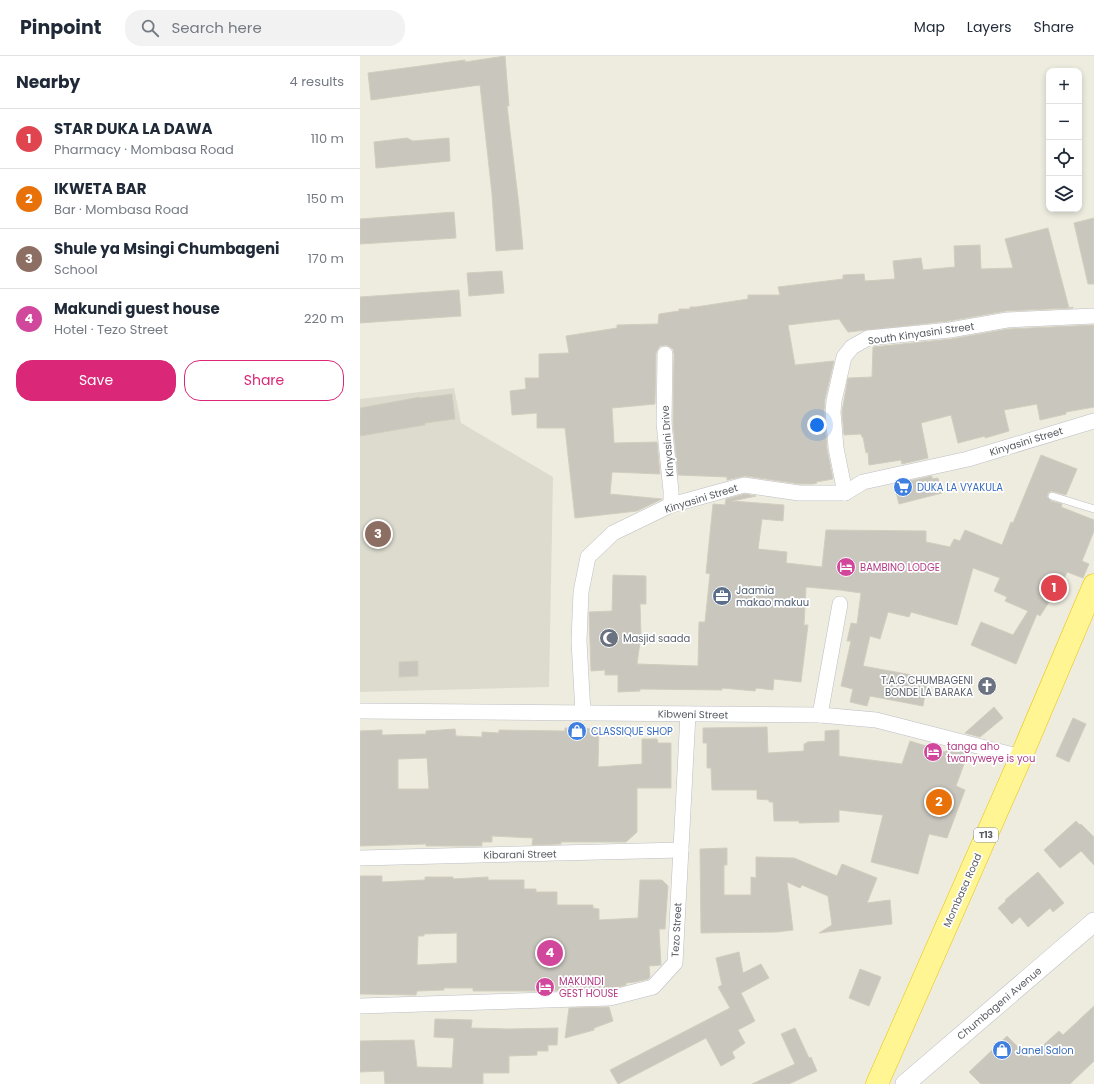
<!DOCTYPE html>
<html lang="en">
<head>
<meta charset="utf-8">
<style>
	body { margin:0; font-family:Poppins,sans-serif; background:#f2f2f3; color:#1f2937 }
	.controls { position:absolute; right:12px; top:12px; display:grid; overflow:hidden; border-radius:8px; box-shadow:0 2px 6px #0003 }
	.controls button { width:36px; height:36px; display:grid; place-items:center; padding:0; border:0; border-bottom:1px solid #e0e1e3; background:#fff; color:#1f2937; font:20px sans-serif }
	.you { position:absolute; left:457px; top:369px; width:14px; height:14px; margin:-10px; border:3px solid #fff; border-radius:50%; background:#1a73e8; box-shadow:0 0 0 6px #1a73e833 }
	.badge { display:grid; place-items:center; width:26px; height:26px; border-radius:50%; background:#db2777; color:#fff; font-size:13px; font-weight:700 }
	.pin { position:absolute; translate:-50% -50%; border:2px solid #fff; box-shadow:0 1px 4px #0006 }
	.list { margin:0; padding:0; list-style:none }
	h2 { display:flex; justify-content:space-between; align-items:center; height:52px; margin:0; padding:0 16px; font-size:17px }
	h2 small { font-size:13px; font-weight:400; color:#747a83 }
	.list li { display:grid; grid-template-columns:26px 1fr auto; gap:12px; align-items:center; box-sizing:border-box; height:60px; padding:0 16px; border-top:1px solid #e0e1e3 }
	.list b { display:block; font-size:15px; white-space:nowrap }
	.list p { margin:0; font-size:13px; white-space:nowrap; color:#747a83 }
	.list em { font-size:13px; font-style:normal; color:#747a83 }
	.actions { display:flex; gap:8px; padding:12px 16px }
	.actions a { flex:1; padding:9px 0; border:1px solid #db2777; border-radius:16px; text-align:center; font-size:14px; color:#db2777 }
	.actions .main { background:#db2777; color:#fff }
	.icon { flex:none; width:22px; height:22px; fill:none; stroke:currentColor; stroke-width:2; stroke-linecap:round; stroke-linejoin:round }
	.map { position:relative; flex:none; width:734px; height:1028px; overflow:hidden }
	header { display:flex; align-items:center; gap:24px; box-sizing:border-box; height:56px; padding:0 20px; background:#fff; border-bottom:1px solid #e0e1e3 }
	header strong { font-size:19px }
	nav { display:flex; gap:22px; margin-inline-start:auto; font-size:14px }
	.search { width:280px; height:36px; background:#f2f2f3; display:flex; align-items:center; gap:10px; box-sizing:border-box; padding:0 14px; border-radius:16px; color:#747a83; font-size:15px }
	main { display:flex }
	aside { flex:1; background:#fff }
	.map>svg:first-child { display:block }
	.education { fill:#dcdbce }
	.building { fill:#c8c6bd; stroke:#d2cebe; fill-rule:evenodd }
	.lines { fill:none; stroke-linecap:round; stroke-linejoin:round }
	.service-casing { stroke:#bdbec5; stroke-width:8 }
	.minor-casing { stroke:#bdbec5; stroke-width:16 }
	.tertiary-casing { stroke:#bdbec5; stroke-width:20 }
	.trunk-casing { stroke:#ecc200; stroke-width:23 }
	.service { stroke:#fff; stroke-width:7 }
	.minor { stroke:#fff; stroke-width:15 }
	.tertiary { stroke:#fff; stroke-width:19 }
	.trunk { stroke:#fff693; stroke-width:22 }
	.labels { text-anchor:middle; stroke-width:3.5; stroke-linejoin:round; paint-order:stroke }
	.shield { fill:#fff; stroke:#8a8c91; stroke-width:1 }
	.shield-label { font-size:9px; font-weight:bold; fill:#585b62 }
	.street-label { font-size:10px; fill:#585b62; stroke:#fff }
	.shop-label { font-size:10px; fill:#366cbe; stroke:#fff; text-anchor:start }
	.hotel-label { font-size:10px; fill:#b23c85; stroke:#fff; text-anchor:start }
	.service-label { font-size:10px; fill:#4e5e75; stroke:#fff; text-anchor:start }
	.worship-label { font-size:10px; fill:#5b616d; stroke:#fff; text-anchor:start }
</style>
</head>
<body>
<header>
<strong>Pinpoint</strong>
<div class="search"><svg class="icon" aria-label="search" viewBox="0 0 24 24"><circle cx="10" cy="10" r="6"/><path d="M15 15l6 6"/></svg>Search here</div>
<nav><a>Map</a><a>Layers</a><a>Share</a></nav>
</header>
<main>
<aside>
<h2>Nearby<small>4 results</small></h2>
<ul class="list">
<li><span class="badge" style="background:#e0444e">1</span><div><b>STAR DUKA LA DAWA</b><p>Pharmacy · Mombasa Road</p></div><em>110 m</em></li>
<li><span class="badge" style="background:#e8710a">2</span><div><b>IKWETA BAR</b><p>Bar · Mombasa Road</p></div><em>150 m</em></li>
<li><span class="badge" style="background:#8d6e63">3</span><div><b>Shule ya Msingi Chumbageni</b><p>School</p></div><em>170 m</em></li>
<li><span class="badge" style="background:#d1479c">4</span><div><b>Makundi guest house</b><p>Hotel · Tezo Street</p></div><em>220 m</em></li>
</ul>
<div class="actions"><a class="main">Save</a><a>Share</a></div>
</aside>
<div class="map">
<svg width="734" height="1028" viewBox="0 0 734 1028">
	<rect width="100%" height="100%" fill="#edecdf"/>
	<!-- education -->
	<path class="education" d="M94 332 101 367 193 421 189 631 0 636V343Z"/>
	<!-- building -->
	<g class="building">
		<path d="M145 0 149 50H147L159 150 163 193 136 195 132 138 120 29 11 44 8 17 105 4V6Z"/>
		<path d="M47 82 53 85 89 82 90 105 16 112 14 86Z"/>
		<path d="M94 156 96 182 0 188V163Z"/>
		<path d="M734 162V228H728L714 167Z"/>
		<path d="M688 172 709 252 713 251V252L646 255 589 265 488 276 479 263 428 269 435 309 474 305 465 343 464 355 467 393 473 423 456 426 457 427 453 428H440L385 420 367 424V421L318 419 313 367 314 298 313 293 310 291 306 289 300 290 298 293 296 297 295 348 252 352 254 387 297 386 300 418 252 416 250 438 302 443 277 455 215 462 205 372H177V357L152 359 150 335 166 333 165 322H179V298L209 297 206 280 257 272V269L298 268 299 258 319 255V253H330V251H336L388 243V239H420L418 231 483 223V219L504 218 505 225 535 223 533 205 561 202 563 214 595 211 594 190 620 189 621 213 653 212 645 183Z"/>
		<path d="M142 215 144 237 109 240 107 217Z"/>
		<path d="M99 234 101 260 0 267V241Z"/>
		<path d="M734 269V351L706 356V358L680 364 677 348 644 354 649 375 625 382V380L598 387 591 359 561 367 568 402 542 408 541 404 509 409 508 396 506 397 503 381H502L501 378 484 379 482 356 488 322 512 321 513 291 591 283 648 273Z"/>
		<path d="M92 338 95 363 65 367V369L0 380V352L60 341V342Z"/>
		<path d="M681 399 717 413 706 439 691 435 688 437 687 441 691 445 702 448 701 451 734 464V475L722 505 729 508 723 522 707 516 694 544 691 543 680 560 677 558 656 608 611 589 621 566 653 579 668 555 645 545 647 541 634 535 640 522 613 512 597 569 551 556 549 561 528 556 520 583 510 580 503 610 568 622 563 650 510 640 507 650 490 646 493 633 481 630 491 585H487L491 567 497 568 501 537 480 534 446 531 444 569H448L441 626 414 623 413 634 396 632 395 635 362 632V634L280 633V635L258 636V619H245V614L231 615 229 556 252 555 253 519 286 520V548H280L281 579 277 608 338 610 339 566H345L350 518 346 517 353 448 365 449 366 443 385 438 396 440 372 445 424 449 423 465 402 463 398 493 427 496 426 507 462 511 466 474 566 475V486L590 491 594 483 600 485 605 474 642 489 651 466 653 467Z"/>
		<path d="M572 420V423L578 422 582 437 539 448 535 432 546 430 545 426Z"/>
		<path d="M58 605V620L39 621V606Z"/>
		<path d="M634 651 643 662 620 681 605 677Z"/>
		<path d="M713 662 726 668 709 706 696 700Z"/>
		<path d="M407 671 408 697 444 695V688L447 687V686L465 685V675L479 674V700L542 708 550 685 585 696 589 692 608 697 596 730 605 734 587 782 569 778 558 818 511 806 523 759 479 754V766L439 767V765H414L413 746H409V744L397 743V734H352L351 712H347V687H343V672Z"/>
		<path d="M205 672 239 673 238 711 282 708V683H297L298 687H311V732H277V776L266 786H201V788L172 789 173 782 132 780V786H122V790H66V788L0 790V675L22 674V679L66 678V675L95 673 96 680 122 681V676L139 677V674L205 675ZM67 702 69 733H38V703Z"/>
		<path d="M716 765 720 769 721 768 734 781V809L721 795 700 812 684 794Z"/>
		<path d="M367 792V809H364V839H391V821L396 822V801L434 802 477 820 482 808 517 822 507 847 530 844 532 868 459 877 472 869 468 840 442 829 440 832 427 826 433 874 417 876 341 877 340 793Z"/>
		<path d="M678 816 704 847 693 856 690 852 668 871 660 861 652 868 638 852 646 845 645 844Z"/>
		<path d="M0 820H22V826L65 824V821H93V823L128 821V824H164V833H176V836H197V849H233V852L239 853V864L278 862 280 824H302L308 830 305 873H299L301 909 289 910 290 921 288 923 275 926 266 927V929L249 933 183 935H113V932H84V934L57 935 56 939 0 938ZM97 877V907L57 909 58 880H64V878Z"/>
		<path d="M379 896 383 917 401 908 409 922 381 937 395 965 378 974 385 987 372 996 375 1002 361 1010 346 982 258 1028 250 1014 370 952 358 931 362 929 356 902Z"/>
		<path d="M500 913 521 921 509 950 489 942Z"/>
		<path d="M734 950V1005L710 1028H621L609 1016 647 980 669 1002 699 975 703 979Z"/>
		<path d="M249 951 253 965 234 972V974L205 982 209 952Z"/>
		<path d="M75 963 112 964 111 972 149 973 198 972 197 989H188V995H177V999L149 1000V1017H123V1028H25L24 1015 0 1016V985L54 984 57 1011 92 1012 94 982 74 981Z"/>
		<path d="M435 972 449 1002 451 1001 457 1015 429 1028H392L435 1008 421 978Z"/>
	</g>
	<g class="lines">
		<defs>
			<path id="service" d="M692 440 734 453"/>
			<g id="minor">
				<path d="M305 298 304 367 311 435V449"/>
				<path d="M485 437 476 392 473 356 474 345 484 301 492 291 508 282 590 274 647 264 734 260"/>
				<path d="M0 655 460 659 516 664 661 701"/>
				<path d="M223 657 219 585 221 536 228 501 253 477 311 449 384 429 439 437H485L503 426 608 403 734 365"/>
				<path d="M460 659 480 548"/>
				<path d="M0 802 321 794"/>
				<path d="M0 950 250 942 293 931 315 907 328 658"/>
			</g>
			<path id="tertiary" d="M545 1028 734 866"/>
			<path id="trunk" d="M517 1028 661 701 734 529"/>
		</defs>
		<!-- service casing -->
		<use href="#service" class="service-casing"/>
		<!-- minor casing -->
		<use href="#minor" class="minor-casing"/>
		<!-- tertiary casing -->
		<use href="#tertiary" class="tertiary-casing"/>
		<!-- trunk casing -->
		<use href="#trunk" class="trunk-casing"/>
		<!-- service -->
		<use href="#service" class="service"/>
		<!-- minor -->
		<use href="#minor" class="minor"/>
		<!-- tertiary -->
		<use href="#tertiary" class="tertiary"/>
		<!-- trunk -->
		<use href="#trunk" class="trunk"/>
	</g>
	<!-- icons -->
	<defs>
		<symbol id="supermarket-disc" viewBox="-11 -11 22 22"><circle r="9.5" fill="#3f7fe0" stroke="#fff"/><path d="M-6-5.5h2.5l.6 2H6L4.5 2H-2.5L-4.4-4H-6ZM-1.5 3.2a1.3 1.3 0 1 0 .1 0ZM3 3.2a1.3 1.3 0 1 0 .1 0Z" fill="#fff"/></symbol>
		<symbol id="hotel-disc" viewBox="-11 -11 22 22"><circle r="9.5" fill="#d1479c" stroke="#fff"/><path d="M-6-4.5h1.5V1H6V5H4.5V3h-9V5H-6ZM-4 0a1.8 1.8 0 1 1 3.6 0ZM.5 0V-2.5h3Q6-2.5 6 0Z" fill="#fff"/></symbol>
		<symbol id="office-disc" viewBox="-11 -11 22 22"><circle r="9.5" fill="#5c6f8a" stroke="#fff"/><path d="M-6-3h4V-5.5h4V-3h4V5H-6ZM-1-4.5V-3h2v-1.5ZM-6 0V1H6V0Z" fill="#fff"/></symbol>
		<symbol id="mosque-disc" viewBox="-11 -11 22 22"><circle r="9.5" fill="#6b7280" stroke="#fff"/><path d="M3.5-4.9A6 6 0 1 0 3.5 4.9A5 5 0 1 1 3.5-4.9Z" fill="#fff"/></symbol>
		<symbol id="church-disc" viewBox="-11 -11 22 22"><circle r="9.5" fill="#6b7280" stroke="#fff"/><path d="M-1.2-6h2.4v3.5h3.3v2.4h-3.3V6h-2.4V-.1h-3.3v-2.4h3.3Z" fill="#fff"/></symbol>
		<symbol id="shop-disc" viewBox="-11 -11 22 22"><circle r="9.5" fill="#3f7fe0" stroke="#fff"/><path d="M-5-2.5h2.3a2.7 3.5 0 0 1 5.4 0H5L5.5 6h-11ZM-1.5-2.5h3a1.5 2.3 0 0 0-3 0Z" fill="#fff"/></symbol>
	</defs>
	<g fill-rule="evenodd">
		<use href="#supermarket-disc" x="532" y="420" width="22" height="22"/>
		<use href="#hotel-disc" x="475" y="500" width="22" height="22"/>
		<use href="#office-disc" x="351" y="529" width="22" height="22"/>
		<use href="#mosque-disc" x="238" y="571" width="22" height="22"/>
		<use href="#church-disc" x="616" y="619" width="22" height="22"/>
		<use href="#shop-disc" x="206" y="664" width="22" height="22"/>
		<use href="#hotel-disc" x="562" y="685" width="22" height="22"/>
		<use href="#hotel-disc" x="174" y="920" width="22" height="22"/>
		<use href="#shop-disc" x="631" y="983" width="22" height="22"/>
	</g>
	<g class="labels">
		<!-- shield labels -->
		<rect class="shield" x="614" y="772" width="24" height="14" rx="3"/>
		<g class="shield-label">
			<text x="626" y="782">T13</text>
		</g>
		<!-- street labels -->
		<g class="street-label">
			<text transform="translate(561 277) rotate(-8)" y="4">South Kinyasini Street</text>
			<text transform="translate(307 385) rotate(-94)" y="4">Kinyasini Drive</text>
			<text transform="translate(666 385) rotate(-17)" y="4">Kinyasini Street</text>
			<text transform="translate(341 442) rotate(-17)" y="4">Kinyasini Street</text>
			<text transform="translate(333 658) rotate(1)" y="4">Kibweni Street</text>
			<text transform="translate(160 798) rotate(-1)" y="4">Kibarani Street</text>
			<text transform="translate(602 834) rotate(-66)" y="4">Mombasa Road</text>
			<text transform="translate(316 874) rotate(-87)" y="4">Tezo Street</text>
			<text transform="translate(639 947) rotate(-40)" y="4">Chumbageni Avenue</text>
		</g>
		<!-- shop labels -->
		<g class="shop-label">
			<text x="557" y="435">DUKA LA VYAKULA</text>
			<text x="231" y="679">CLASSIQUE SHOP</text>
			<text x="656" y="998">Janel Salon</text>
		</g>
		<!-- hotel labels -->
		<g class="hotel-label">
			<text x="500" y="515">BAMBINO LODGE</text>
			<text x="587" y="694">tanga aho<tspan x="587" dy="12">twanyweye is you</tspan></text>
			<text x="199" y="929">MAKUNDI<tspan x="199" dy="12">GEST HOUSE</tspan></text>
		</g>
		<!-- service labels -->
		<g class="service-label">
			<text x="376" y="538">Jaamia<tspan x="376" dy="12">makao makuu</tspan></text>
		</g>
		<!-- worship labels -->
		<g class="worship-label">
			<text x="263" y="586">Masjid saada</text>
			<text x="613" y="628" text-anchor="end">T.A.G CHUMBAGENI<tspan x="613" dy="12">BONDE LA BARAKA</tspan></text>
		</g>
	</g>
</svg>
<div class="controls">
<button>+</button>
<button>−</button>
<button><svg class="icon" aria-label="locate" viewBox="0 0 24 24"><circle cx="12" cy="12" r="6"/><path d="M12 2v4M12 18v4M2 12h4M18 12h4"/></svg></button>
<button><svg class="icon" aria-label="layers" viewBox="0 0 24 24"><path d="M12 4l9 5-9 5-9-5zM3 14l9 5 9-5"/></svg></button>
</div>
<div class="you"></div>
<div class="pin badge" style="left:694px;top:532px;background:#e0444e">1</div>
<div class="pin badge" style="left:579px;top:746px;background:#e8710a">2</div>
<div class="pin badge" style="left:18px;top:478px;background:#8d6e63">3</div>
<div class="pin badge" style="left:190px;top:897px;background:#d1479c">4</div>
</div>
</main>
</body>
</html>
